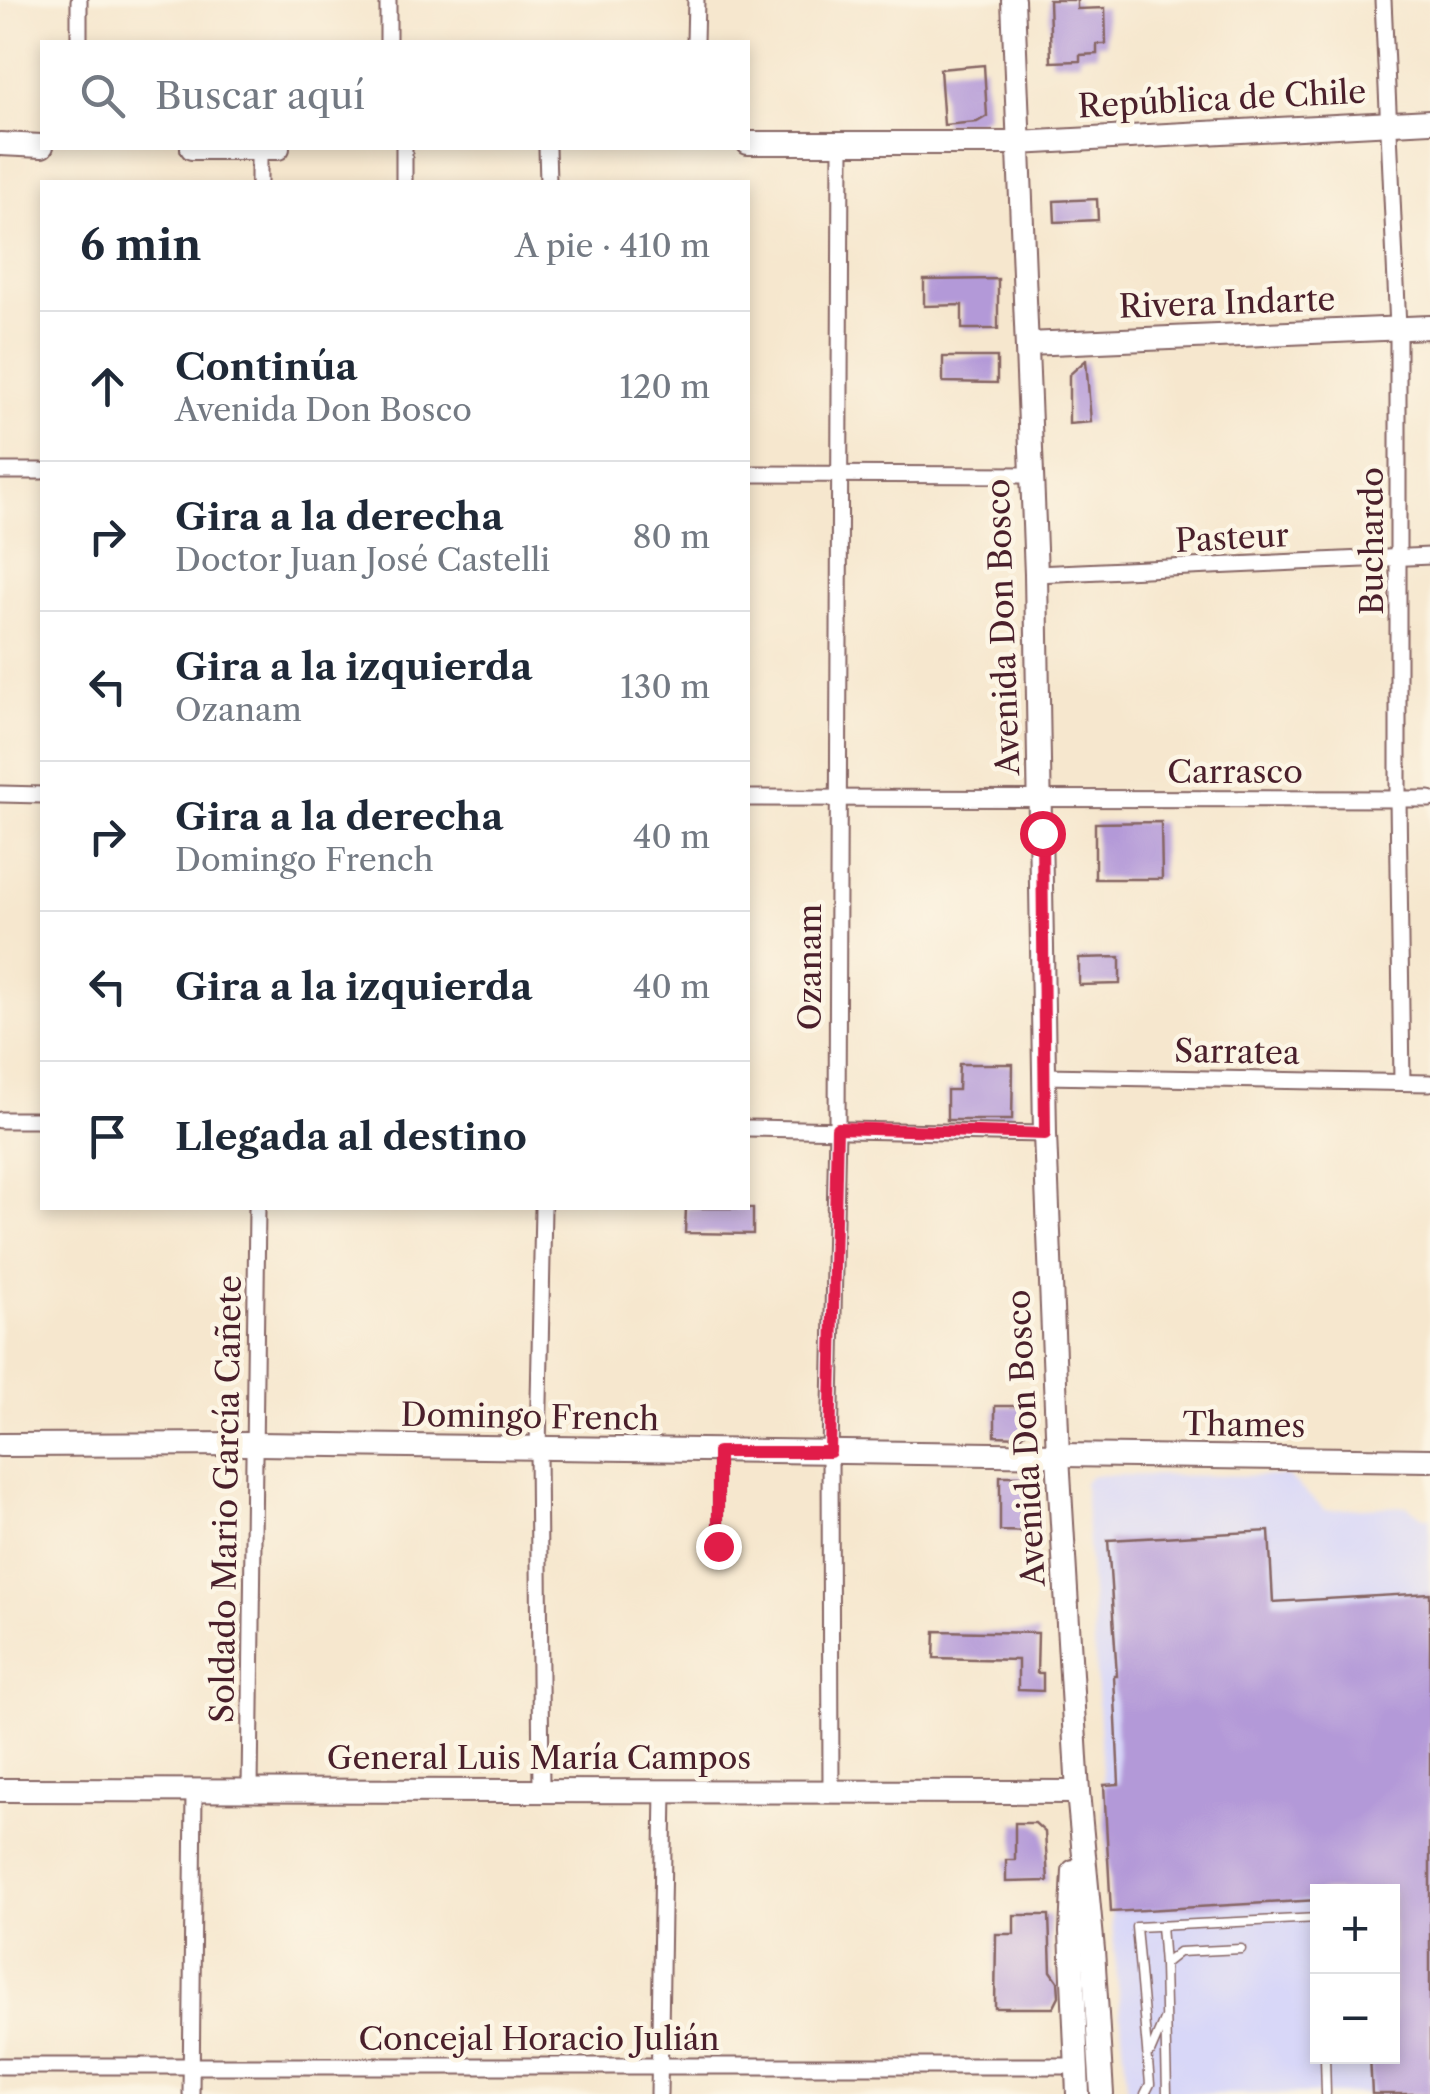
<!DOCTYPE html>
<html lang="es">
<head>
<meta charset="utf-8">
<style>
	body { margin:0; font-family:"Libre Caslon Text",serif; background:#f6f6f7; color:#1f2937 }
	.controls { position:absolute; right:30px; bottom:30px; display:grid; overflow:hidden; border-radius:0px; box-shadow:0 5px 15px #0003 }
	.controls button { width:90px; height:90px; display:grid; place-items:center; padding:0; border:0; border-bottom:2px solid #e0e1e3; background:#fff; color:#1f2937; font:50px sans-serif }
	.stop { position:absolute; width:30px; height:30px; margin:-22px; border:8px solid #e11d48; border-radius:50%; background:#fff }
	.stop.end { background:#e11d48; border-color:#fff; box-shadow:0 2px 10px #0008 }
	.list { margin:0; padding:0; list-style:none }
	h2 { display:flex; justify-content:space-between; align-items:center; height:130px; margin:0; padding:0 40px; font-size:42px }
	h2 small { font-size:32px; font-weight:400; color:#747a83 }
	.list li { display:grid; grid-template-columns:65px 1fr auto; gap:30px; align-items:center; box-sizing:border-box; height:150px; padding:0 40px; border-top:2px solid #e0e1e3 }
	.list b { display:block; font-size:38px; white-space:nowrap }
	.list p { margin:0; font-size:32px; white-space:nowrap; color:#747a83 }
	.list em { font-size:32px; font-style:normal; color:#747a83 }
	.icon { flex:none; width:55px; height:55px; fill:none; stroke:currentColor; stroke-width:2; stroke-linecap:round; stroke-linejoin:round }
	.map { position:relative; flex:none; width:1430px; height:2094px; overflow:hidden }
	.search { position:absolute; background:#fff; box-shadow:0 5px 15px #0003; left:40px; top:40px; width:710px; height:110px; display:flex; align-items:center; gap:25px; box-sizing:border-box; padding:0 35px; border-radius:0px; color:#747a83; font-size:38px }
	.panel { position:absolute; background:#fff; box-shadow:0 5px 15px #0003; left:40px; top:180px; width:710px; height:1030px; border-radius:0px }
	.map>svg:first-child { display:block }
	.built { fill:#d8d7f8; fill-rule:evenodd }
	.building { fill:#b399d8 }
	.lines { fill:none; stroke-linecap:round; stroke-linejoin:round }
	.lane-casing { stroke:#866564; stroke-width:11 }
	.street-casing { stroke:#866564; stroke-width:19 }
	.secondary-casing { stroke:#866564; stroke-width:26 }
	.lane { stroke:#fff; stroke-width:8 }
	.street { stroke:#fff; stroke-width:15 }
	.secondary { stroke:#fff; stroke-width:22 }
	.route { stroke:#e11d48; stroke-width:12 }
	.labels { text-anchor:middle; stroke-width:9; stroke-linejoin:round; paint-order:stroke }
	.street-label { font-size:32px; fill:#4a1f2b; stroke:#fcf5e5 }
</style>
</head>
<body>
<div class="map">
<svg width="1430" height="2094" viewBox="0 0 1430 2094">
	<rect width="100%" height="100%" fill="#fcf5e5"/>
	<filter id="ink" filterUnits="userSpaceOnUse"><feTurbulence type="fractalNoise" baseFrequency=".01" numOctaves="2"/><feDisplacementMap in="SourceGraphic" scale="20" xChannelSelector="R" yChannelSelector="G"/><feConvolveMatrix kernelMatrix="1 2 1 2 8 2 1 2 1" color-interpolation-filters="sRGB"/></filter>
	<filter id="wash" filterUnits="userSpaceOnUse"><feTurbulence type="fractalNoise" baseFrequency=".0048" numOctaves="4" result="noise"/><feDisplacementMap in="SourceGraphic" scale="40" xChannelSelector="R" yChannelSelector="G"/><feGaussianBlur stdDeviation="2.25" result="paint"/><feColorMatrix in="noise" values="0 0 0 0 0 0 0 0 0 0 0 0 0 0 0 0 0 1.4 0 .05"/><feComposite in="paint" operator="in"/></filter>
	<g filter="url(#wash)">
		<rect width="100%" height="100%" fill="#f6e7ce"/>
		<!-- built -->
		<path class="built" d="M1092 1475 1287 1476 1325 1510 1407 1506 1423 1517H1430V2094H1128L1111 1912 1084 1482ZM1318 1892H1392V2056H1318Z"/>
		<g id="blocks">
			<!-- building -->
			<g class="building">
				<path d="M1049 0H1077V9L1105 8 1106 44H1097V54L1080 55V61L1051 62Z"/>
				<path d="M984 65 987 116 977 122 944 125 940 69Z"/>
				<path d="M1097 199 1098 220 1055 222 1054 201Z"/>
				<path d="M998 279V329H962V305L924 306V280Z"/>
				<path d="M943 357H997V383L943 382Z"/>
				<path d="M1086 360 1091 422 1069 424V375Z"/>
				<path d="M1161 822 1162 879H1095V823Z"/>
				<path d="M1120 957V984L1079 985V958Z"/>
				<path d="M959 1064H1013L1012 1120H947V1090H958Z"/>
				<path d="M686 1208H753V1234L685 1233Z"/>
				<path d="M995 1406H1030L1029 1429 1021 1437 995 1436Z"/>
				<path d="M1000 1476H1021L1032 1487 1034 1532 1000 1531Z"/>
				<path d="M1269 1531 1273 1602 1430 1593V2094H1372L1370 2056H1392V1892H1318V1900L1111 1912 1104 1785 1119 1784 1114 1676H1117L1108 1540Z"/>
				<path d="M935 1631 1038 1633 1037 1673H1043V1691L1018 1690V1660L934 1658Z"/>
				<path d="M1015 1823H1035L1045 1832 1048 1881 1006 1882V1860H1015Z"/>
				<path d="M1014 1915H1049L1051 1971 1058 1981 1059 1996 1053 2008H995L996 1934H1014Z"/>
			</g>
		</g>
	</g>
	<g filter="url(#ink)">
		<use href="#blocks" fill-opacity="0" stroke="#866564" stroke-width="2.5"/>
		<g class="lines">
			<defs>
				<g id="lane">
					<path d="M718 1545V1456"/>
					<path d="M1161 1926 1164 1964"/>
					<path d="M1150 2053 1164 2020"/>
					<path d="M1325 2056 1326 2094"/>
					<path d="M1145 2094 1150 2084 1136 1927 1318 1918"/>
					<path d="M1167 2094 1164 1964 1179 1952 1241 1949"/>
				</g>
				<g id="street">
					<path d="M79 0V42"/>
					<path d="M1383 0 1398 328V799L1402 1082"/>
					<path d="M388 42V0"/>
					<path d="M695 42 696 0"/>
					<path d="M259 148V182"/>
					<path d="M547 148 548 182"/>
					<path d="M404 182V148"/>
					<path d="M0 471H42"/>
					<path d="M748 474 1031 475"/>
					<path d="M1036 574 1430 556"/>
					<path d="M0 794 42 795"/>
					<path d="M748 798 1430 799"/>
					<path d="M1044 1076 1430 1083"/>
					<path d="M0 1120H42"/>
					<path d="M748 1128 1045 1134"/>
					<path d="M541 1789 538 1450 543 1208"/>
					<path d="M250 1790 257 1208"/>
					<path d="M831 1791 830 1452 837 1128 841 144"/>
					<path d="M0 2066H1078"/>
					<path d="M191 2094 194 1791"/>
					<path d="M659 2094 664 1790"/>
				</g>
				<g id="secondary">
					<path d="M1013 0 1036 574 1045 1134 1058 1456 1078 1792 1093 1950 1102 2094"/>
					<path d="M748 143H1018L1430 121"/>
					<path d="M0 144 42 146"/>
					<path d="M192 148H278"/>
					<path d="M1027 344 1430 327"/>
					<path d="M0 1445 256 1444 1430 1460"/>
					<path d="M0 1790 1078 1792"/>
					<path d="M1074 1871 1071 1932 1078 2094"/>
				</g>
			</defs>
			<!-- lane casing -->
			<use href="#lane" class="lane-casing"/>
			<!-- street casing -->
			<use href="#street" class="street-casing"/>
			<!-- secondary casing -->
			<use href="#secondary" class="secondary-casing"/>
			<!-- lane -->
			<use href="#lane" class="lane"/>
			<!-- street -->
			<use href="#street" class="street"/>
			<!-- secondary -->
			<use href="#secondary" class="secondary"/>
		</g>
	</g>
	<g class="lines" filter="url(#ink)">
		<!-- route -->
		<path class="route" d="M718 1546V1452H830L837 1128 1045 1134 1042 833"/>
	</g>
	<g class="labels">
		<!-- street labels -->
		<g class="street-label">
			<text transform="translate(1222 99) rotate(-3)" y="11">República de Chile</text>
			<text transform="translate(1227 303) rotate(-2)" y="11">Rivera Indarte</text>
			<text transform="translate(1232 538) rotate(-3)" y="11">Pasteur</text>
			<text transform="translate(1372 541) rotate(-90)" y="11">Buchardo</text>
			<text transform="translate(1003 627) rotate(-92)" y="11">Avenida Don Bosco</text>
			<text x="1235" y="783">Carrasco</text>
			<text transform="translate(810 967) rotate(-90)" y="11">Ozanam</text>
			<text transform="translate(1237 1052) rotate(1)" y="11">Sarratea</text>
			<text transform="translate(530 1417) rotate(1)" y="11">Domingo French</text>
			<text transform="translate(1244 1425) rotate(1)" y="11">Thames</text>
			<text transform="translate(1026 1438) rotate(-93)" y="11">Avenida Don Bosco</text>
			<text transform="translate(226 1499) rotate(-89)" y="11">Soldado Mario García Cañete</text>
			<text x="539" y="1769">General Luis María Campos</text>
			<text x="539" y="2050">Concejal Horacio Julián</text>
		</g>
	</g>
</svg>
<div class="controls">
<button>+</button>
<button>−</button>
</div>
<div class="stop" style="left:1042px;top:833px"></div>
<div class="stop end" style="left:718px;top:1546px"></div>
<div class="search"><svg class="icon" aria-label="search" viewBox="0 0 24 24"><circle cx="10" cy="10" r="6"/><path d="M15 15l6 6"/></svg>Buscar aquí</div>
<section class="panel">
<h2>6 min<small>A pie · 410 m</small></h2>
<ul class="list">
<li><svg class="icon" aria-label="ahead" viewBox="0 0 24 24"><path d="M12 20V5M6 11l6-6 6 6"/></svg><div><b>Continúa</b><p>Avenida Don Bosco</p></div><em>120 m</em></li>
<li><svg class="icon" aria-label="right" viewBox="0 0 24 24"><path d="M7 20v-9h11M14 6l5 5-5 5"/></svg><div><b>Gira a la derecha</b><p>Doctor Juan José Castelli</p></div><em>80 m</em></li>
<li><svg class="icon" aria-label="left" viewBox="0 0 24 24"><path d="M17 20v-9H6M10 6l-5 5 5 5"/></svg><div><b>Gira a la izquierda</b><p>Ozanam</p></div><em>130 m</em></li>
<li><svg class="icon" aria-label="right" viewBox="0 0 24 24"><path d="M7 20v-9h11M14 6l5 5-5 5"/></svg><div><b>Gira a la derecha</b><p>Domingo French</p></div><em>40 m</em></li>
<li><svg class="icon" aria-label="left" viewBox="0 0 24 24"><path d="M17 20v-9H6M10 6l-5 5 5 5"/></svg><div><b>Gira a la izquierda</b></div><em>40 m</em></li>
<li><svg class="icon" aria-label="arrive" viewBox="0 0 24 24"><path d="M6 21V4h12l-3 4 3 4H6"/></svg><div><b>Llegada al destino</b></div></li>
</ul>
</section>
</div>
</body>
</html>
